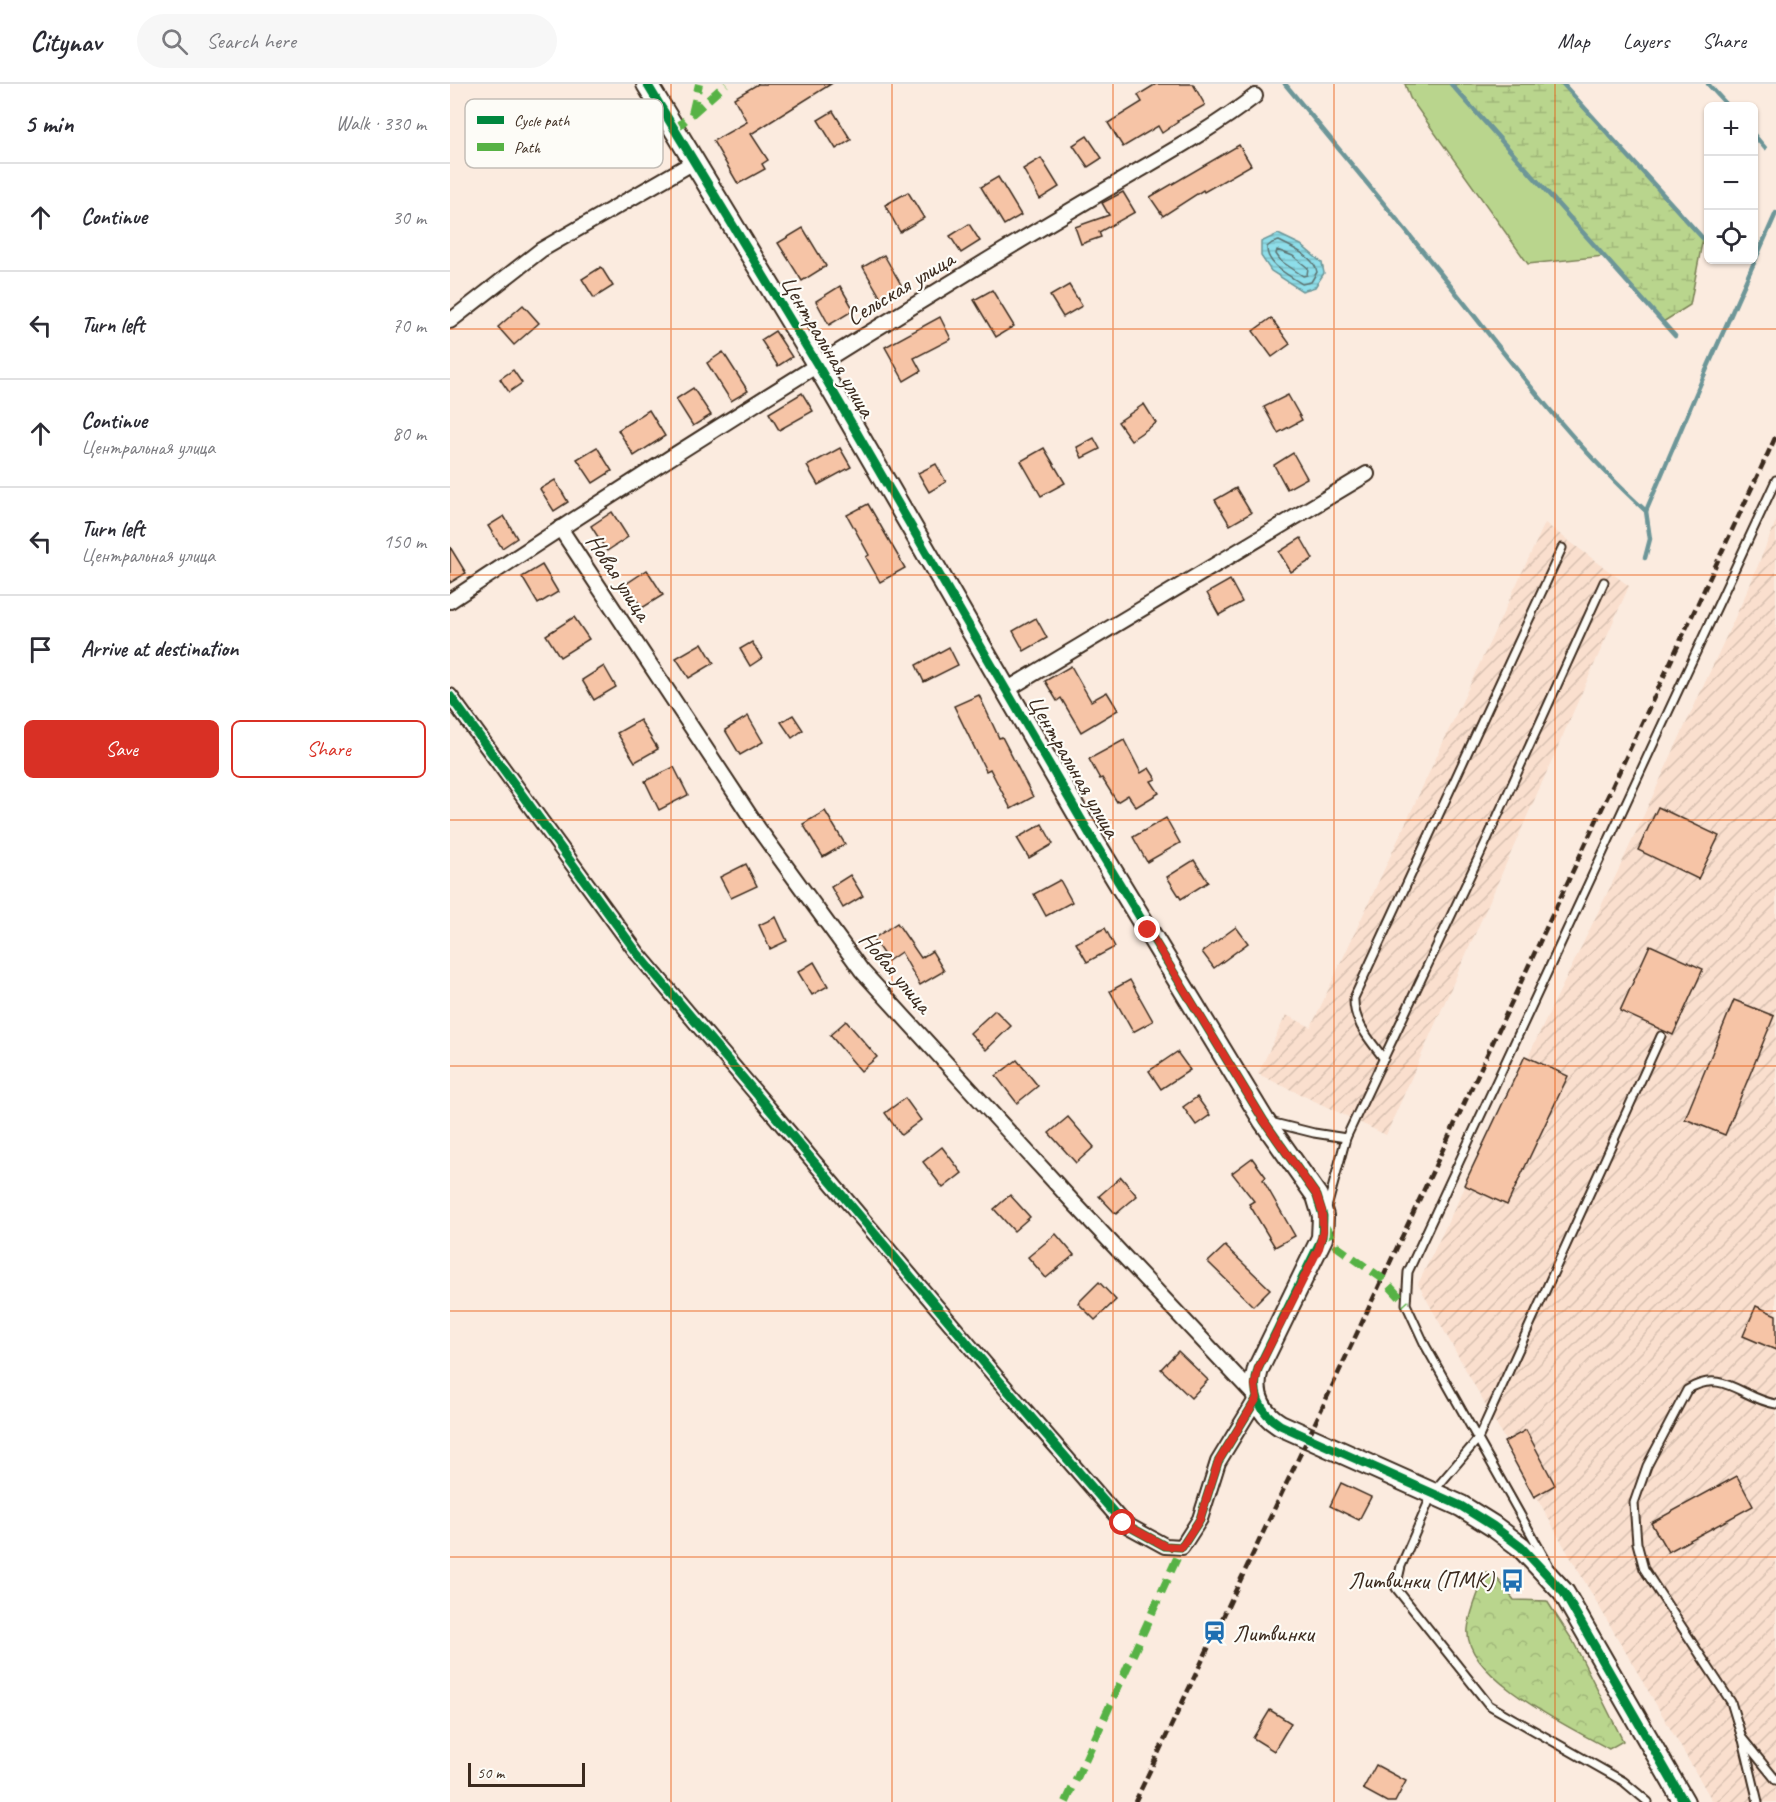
<!DOCTYPE html>
<html lang="en">
<head>
<meta charset="utf-8">
<style>
	body { margin:0; font-family:Caveat,sans-serif; background:#f7f7f7; color:#2b2b33 }
	.controls { position:absolute; right:18px; top:18px; display:grid; overflow:hidden; border-radius:9px; box-shadow:0 2px 4px #0004 }
	.controls button { width:54px; height:54px; display:grid; place-items:center; padding:0; border:0; border-bottom:2px solid #e1e1e2; background:#fff; color:#2b2b33; font:30px sans-serif }
	.scale { position:absolute; left:18px; bottom:15px; width:117px; box-sizing:border-box; padding-left:6px; border:3px solid #3b2a1e; border-top:0; font-size:16px; line-height:21px; white-space:nowrap; color:#3b2a1e; -webkit-text-stroke:4px #fdfcf7; paint-order:stroke }
	.stop { position:absolute; width:18px; height:18px; margin:-14px; border:4px solid #d93025; border-radius:50%; background:#fff }
	.stop.end { background:#d93025; border-color:#fff; box-shadow:0 2px 6px #0008 }
	.list { margin:0; padding:0; list-style:none }
	h2 { display:flex; justify-content:space-between; align-items:center; height:78px; margin:0; padding:0 24px; font-size:26px }
	h2 small { font-size:20px; font-weight:400; color:#7c7c81 }
	.list li { display:grid; grid-template-columns:39px 1fr auto; gap:18px; align-items:center; box-sizing:border-box; height:108px; padding:0 24px; border-top:2px solid #e1e1e2 }
	.list b { display:block; font-size:22px; white-space:nowrap }
	.list p { margin:0; font-size:20px; white-space:nowrap; color:#7c7c81 }
	.list em { font-size:20px; font-style:normal; color:#7c7c81 }
	.actions { display:flex; gap:12px; padding:18px 24px }
	.actions a { flex:1; padding:14px 0; border:2px solid #d93025; border-radius:9px; text-align:center; font-size:21px; color:#d93025 }
	.actions .main { background:#d93025; color:#fff }
	.icon { flex:none; width:33px; height:33px; fill:none; stroke:currentColor; stroke-width:2; stroke-linecap:round; stroke-linejoin:round }
	.map { position:relative; flex:none; width:1326px; height:1718px; overflow:hidden }
	header { display:flex; align-items:center; gap:36px; box-sizing:border-box; height:84px; padding:0 30px; background:#fff; border-bottom:2px solid #e1e1e2 }
	header strong { font-size:28px }
	nav { display:flex; gap:33px; margin-inline-start:auto; font-size:21px }
	.search { width:420px; height:54px; background:#f7f7f7; display:flex; align-items:center; gap:15px; box-sizing:border-box; padding:0 21px; border-radius:33px; color:#7c7c81; font-size:22px }
	main { display:flex }
	aside { flex:1; background:#fff }
	.map>svg:first-child { display:block }
	.industrial { fill:url(#industrial-furrows) }
	.green { fill:#b9d58d; stroke:#7a8056; stroke-width:1.5 }
	.forest { fill:url(#forest-crowns); stroke:#7a8056; stroke-width:1.5 }
	.wetland { fill:url(#wetland-marsh); stroke:#7a8056; stroke-width:1.5 }
	.water { fill:url(#water-rules); stroke:#6d9698; stroke-width:1.5 }
	.lines { fill:none; stroke-linecap:round; stroke-linejoin:round }
	.shore { stroke:#5c7270; stroke-width:1.5 }
	.stream { stroke:#6d9698; stroke-width:4.5 }
	.building { fill:#f6c4a6; stroke:#3b2a1e; stroke-width:1.5 }
	.lane-casing { stroke:#3b2a1e; stroke-width:11 }
	.street-casing { stroke:#3b2a1e; stroke-width:18 }
	.secondary-casing { stroke:#3b2a1e; stroke-width:24 }
	.lane { stroke:#fdfcf7; stroke-width:7 }
	.street { stroke:#fdfcf7; stroke-width:14 }
	.secondary { stroke:#fdfcf7; stroke-width:20 }
	.rail { stroke:#3b2a1e; stroke-width:4.5; stroke-dasharray:9 4.5; stroke-linecap:butt }
	.quiet { stroke:#57b245; stroke-width:8; stroke-dasharray:15 8; stroke-linecap:butt }
	.cycleway-casing { stroke:#fdfcf7; stroke-width:13 }
	.cycleway { stroke:#00873e; stroke-width:9 }
	.route { stroke:#d93025; stroke-width:8 }
	.grid { fill:none; stroke:#e8590c; stroke-width:1.5; stroke-opacity:0.55 }
	.labels { text-anchor:middle; stroke-width:4.5; stroke-linejoin:round; paint-order:stroke }
	.street-label { font-size:24px; fill:#3b2a1e; stroke:#fdfcf7 }
	.poi-label { font-size:24px; fill:#3b2a1e; stroke:#fdfcf7; text-anchor:end }
	.key { fill:#fdfcf7; stroke:#c3bdb6; stroke-width:1.5 }
	.key-label { font-size:16px; fill:#3b2a1e }
</style>
</head>
<body>
<header>
<strong>Citynav</strong>
<div class="search"><svg class="icon" aria-label="search" viewBox="0 0 24 24"><circle cx="10" cy="10" r="6"/><path d="M15 15l6 6"/></svg>Search here</div>
<nav><a>Map</a><a>Layers</a><a>Share</a></nav>
</header>
<main>
<aside>
<h2>5 min<small>Walk · 330 m</small></h2>
<ul class="list">
<li><svg class="icon" aria-label="ahead" viewBox="0 0 24 24"><path d="M12 20V5M6 11l6-6 6 6"/></svg><div><b>Continue</b></div><em>30 m</em></li>
<li><svg class="icon" aria-label="left" viewBox="0 0 24 24"><path d="M17 20v-9H6M10 6l-5 5 5 5"/></svg><div><b>Turn left</b></div><em>70 m</em></li>
<li><svg class="icon" aria-label="ahead" viewBox="0 0 24 24"><path d="M12 20V5M6 11l6-6 6 6"/></svg><div><b>Continue</b><p>Центральная улица</p></div><em>80 m</em></li>
<li><svg class="icon" aria-label="left" viewBox="0 0 24 24"><path d="M17 20v-9H6M10 6l-5 5 5 5"/></svg><div><b>Turn left</b><p>Центральная улица</p></div><em>150 m</em></li>
<li><svg class="icon" aria-label="arrive" viewBox="0 0 24 24"><path d="M6 21V4h12l-3 4 3 4H6"/></svg><div><b>Arrive at destination</b></div></li>
</ul>
<div class="actions"><a class="main">Save</a><a>Share</a></div>
</aside>
<div class="map">
<svg width="1326" height="1718" viewBox="0 0 1326 1718">
	<defs>
		<pattern id="industrial-furrows" width="10" height="10" patternUnits="userSpaceOnUse" patternTransform="scale(1.5)"><rect width="10" height="10" fill="#fadfce"/><path d="M-1 1l2-2M0 10L10 0M9 11l2-2" fill="none" stroke="#d7c0b0"/></pattern>
		<pattern id="forest-crowns" width="20" height="18" patternUnits="userSpaceOnUse" patternTransform="scale(1.5)"><rect width="20" height="18" fill="#b9d58d"/><path d="M2 6a3 3 0 1 1 6 0M12 15a3 3 0 1 1 6 0" fill="none" stroke="#a0b779"/></pattern>
		<pattern id="wetland-marsh" width="20" height="14" patternUnits="userSpaceOnUse" patternTransform="scale(1.5)"><rect width="20" height="14" fill="#b9d58d"/><path d="M1 5h8M5 5V1M11 12h8M15 12V8" fill="none" stroke="#a0b779"/></pattern>
		<pattern id="water-rules" width="6" height="5" patternUnits="userSpaceOnUse" patternTransform="scale(1.5)"><rect width="6" height="5" fill="#8edeea"/><path d="M0 2.5h6" fill="none" stroke="#7bbfc8"/></pattern>
	</defs>
	<rect width="100%" height="100%" fill="#fbebdf"/>
	<filter id="ink" filterUnits="userSpaceOnUse"><feTurbulence type="fractalNoise" baseFrequency=".0167" numOctaves="2"/><feDisplacementMap in="SourceGraphic" scale="12" xChannelSelector="R" yChannelSelector="G"/><feConvolveMatrix kernelMatrix="1 2 1 2 8 2 1 2 1" color-interpolation-filters="sRGB"/></filter>
	<g filter="url(#ink)">
		<!-- industrial -->
		<g class="industrial">
			<path d="M1326 437V1718H1263L1115 1464 968 1200 1168 787 1300 501Z"/>
			<path d="M1095 439 1179 502 936 1051 808 990 836 931 861 943Z"/>
		</g>
		<!-- green -->
		<path class="green" d="M955 0H1001L1155 172 1078 180 960 14Z"/>
		<!-- forest -->
		<path class="forest" d="M1036 1488 1047 1494 1064 1516 1097 1517 1123 1557 1173 1657 1159 1665C1123 1645 1013 1593 1018 1545 1020 1526 1030 1506 1036 1488Z"/>
		<!-- wetland -->
		<path class="wetland" d="M1001 0H1113L1253 154 1240 221 1213 238Z"/>
		<!-- water -->
		<path class="water" d="M828 150 851 161 872 179 874 189 865 203 852 207 821 187 811 172V158Z"/>
		<g class="lines">
			<!-- shore -->
			<g class="shore">
				<path d="M829 157C841 163 865 173 867 188L861 198 852 200C839 191 816 181 817 163L822 159Z"/>
				<path d="M827 166 843 172 858 184 857 191 853 192 831 177 826 170Z"/>
			</g>
			<!-- stream -->
			<g class="stream">
				<path d="M835 0C894 71 953 142 1011 215 1069 288 1126 364 1196 427"/>
				<path d="M1001 0 1225 252"/>
				<path d="M1113 0 1258 160"/>
				<path d="M1258 0 1278 22"/>
				<path d="M1304 51 1315 64"/>
				<path d="M1195 474 1200 455 1196 427 1255 289 1326 129"/>
			</g>
		</g>
		<!-- building -->
		<g class="building">
			<path d="M308 0H381L301 50 318 76 312 80 315 85 288 100 263 57 297 38 284 14Z"/>
			<path d="M706 0H743L755 21 727 37 728 38 712 49 708 42 673 63 658 39 692 18 688 11Z"/>
			<path d="M383 27 401 56 386 65 368 36Z"/>
			<path d="M637 52 652 74 638 83 623 61Z"/>
			<path d="M789 61 801 81 754 108 753 106 713 132 700 113Z"/>
			<path d="M591 74 609 103 590 115 573 85Z"/>
			<path d="M548 93 571 131 554 141 531 103Z"/>
			<path d="M458 108 474 134 450 148 435 121Z"/>
			<path d="M673 108 685 128 649 148 651 153 631 160 625 143 659 131 652 119Z"/>
			<path d="M519 140 530 157 511 169 500 152Z"/>
			<path d="M353 144 376 182 352 197 328 159Z"/>
			<path d="M434 171 453 204 432 216 413 183Z"/>
			<path d="M151 183 163 202 144 214 132 195Z"/>
			<path d="M619 201 632 222 613 233 600 212Z"/>
			<path d="M390 202 404 226 379 241 366 217Z"/>
			<path d="M542 206 564 242 546 253 524 216Z"/>
			<path d="M73 221 89 239 64 261 48 243Z"/>
			<path d="M490 233 501 255 464 274 471 287 454 297 435 263Z"/>
			<path d="M821 234 840 260 822 273 803 247Z"/>
			<path d="M325 247 342 273 328 282 311 256Z"/>
			<path d="M273 268 298 307 281 317 257 279Z"/>
			<path d="M63 286 72 299 59 308 50 295Z"/>
			<path d="M243 304 261 331 243 342 226 315Z"/>
			<path d="M352 309 363 327 329 346 319 329Z"/>
			<path d="M838 311 852 336 828 349 814 323Z"/>
			<path d="M694 320 706 339 681 356 668 338Z"/>
			<path d="M199 326 215 352 184 372 168 346Z"/>
			<path d="M644 354 650 365 632 374 627 363Z"/>
			<path d="M147 363 162 387 143 399 127 375Z"/>
			<path d="M390 364 401 383 368 401 357 382Z"/>
			<path d="M594 364 615 399 591 412 571 377Z"/>
			<path d="M843 369 857 394 837 405 824 381Z"/>
			<path d="M486 380 496 398 479 408 468 389Z"/>
			<path d="M105 396 118 418 104 427 90 405Z"/>
			<path d="M786 404 801 429 780 441 765 416Z"/>
			<path d="M418 420 455 484 430 498 416 473 419 471 397 431Z"/>
			<path d="M162 428 178 453 157 467 141 442Z"/>
			<path d="M54 432 67 454 52 464 38 442Z"/>
			<path d="M851 454 863 475 841 488 829 468Z"/>
			<path d="M0 463 16 489 0 499Z"/>
			<path d="M92 481 108 508 88 520 72 493Z"/>
			<path d="M197 486 213 511 192 524 176 500Z"/>
			<path d="M780 496 792 518 769 531 757 509Z"/>
			<path d="M124 533 139 555 110 573 96 551Z"/>
			<path d="M586 534 597 554 574 567 563 547Z"/>
			<path d="M302 558 312 574 300 582 290 565Z"/>
			<path d="M252 559 264 579 239 594 226 574Z"/>
			<path d="M499 563 508 581 474 598 466 581Z"/>
			<path d="M154 582 166 603 144 616 132 596Z"/>
			<path d="M621 582 641 617 657 608 668 626 631 648 611 614 607 617 595 597Z"/>
			<path d="M529 611 549 654 552 653 583 713 561 725 540 685 536 687 504 622Z"/>
			<path d="M343 631 353 646 342 654 331 638Z"/>
			<path d="M298 632 313 658 290 671 275 646Z"/>
			<path d="M190 636 208 665 185 678 167 649Z"/>
			<path d="M674 656 691 689 699 684 706 695 701 697 709 709 686 723 678 711 667 718 652 694 650 695 639 675Z"/>
			<path d="M224 683 238 711 209 726 195 697Z"/>
			<path d="M1208 723 1269 752 1248 795 1188 766Z"/>
			<path d="M375 727 395 760 373 773 353 740Z"/>
			<path d="M716 734 730 759 697 778 683 753Z"/>
			<path d="M592 740 603 760 579 774 567 754Z"/>
			<path d="M744 776 758 798 731 815 717 793Z"/>
			<path d="M296 780 307 802 281 814 270 793Z"/>
			<path d="M400 791 413 812 393 824 381 803Z"/>
			<path d="M610 796 622 818 596 832 584 810Z"/>
			<path d="M326 833 337 857 320 865 309 841Z"/>
			<path d="M447 839 471 874 482 867 494 887 470 901 451 868 438 877 423 855Z"/>
			<path d="M786 843 798 859 764 884 752 868Z"/>
			<path d="M655 844 665 863 637 878 626 859Z"/>
			<path d="M1200 861 1253 885 1223 951 1170 927Z"/>
			<path d="M364 878 378 902 362 911 348 888Z"/>
			<path d="M680 896 703 937 683 948 660 907Z"/>
			<path d="M1284 916 1324 932 1275 1051 1235 1035Z"/>
			<path d="M545 926 561 942 536 966 520 949Z"/>
			<path d="M396 937 427 973 411 987 380 951Z"/>
			<path d="M727 968 740 986 711 1005 699 987Z"/>
			<path d="M1075 972 1118 992 1057 1121 1014 1101Z"/>
			<path d="M567 976 588 1002 567 1019 546 992Z"/>
			<path d="M747 1013 760 1031 746 1041 733 1023Z"/>
			<path d="M455 1014 471 1036 451 1051 435 1029Z"/>
			<path d="M618 1033 644 1063 626 1079 599 1049Z"/>
			<path d="M492 1063 512 1089 493 1104 473 1078Z"/>
			<path d="M802 1074 816 1093 813 1096 845 1152 825 1163 799 1120 804 1117 782 1089Z"/>
			<path d="M671 1093 687 1112 666 1130 649 1112Z"/>
			<path d="M560 1111 580 1133 564 1147 544 1125Z"/>
			<path d="M606 1150 624 1171 596 1194 578 1173Z"/>
			<path d="M775 1162 820 1205 803 1222 758 1178Z"/>
			<path d="M649 1198 666 1216 645 1236 628 1219Z"/>
			<path d="M1306 1222 1326 1231V1266L1293 1252Z"/>
			<path d="M728 1267 758 1296 741 1314 711 1285Z"/>
			<path d="M1076 1346 1105 1401 1084 1413 1054 1358Z"/>
			<path d="M1287 1392 1303 1422 1218 1468 1201 1439Z"/>
			<path d="M891 1399 921 1413 909 1436 880 1422Z"/>
			<path d="M820 1626 841 1639 824 1667 803 1654Z"/>
			<path d="M926 1681 956 1697 945 1718H937L913 1705Z"/>
		</g>
		<g class="lines">
			<defs>
				<g id="lane">
					<path d="M934 975C920 956 903 938 904 914L1112 464"/>
					<path d="M820 1038 864 1049 896 1054"/>
					<path d="M876 1127 896 1054 1034 762 1154 498"/>
					<path d="M1326 1320C1292 1315 1273 1283 1237 1306L1197 1382 1184 1419 1187 1459 1194 1485 1281 1618 1292 1654 1326 1696"/>
					<path d="M1098 1480 975 1261 956 1220 958 1188 1326 396"/>
					<path d="M1293 1656 1308 1718"/>
					<path d="M1198 1718 1173 1697 1039 1621 946 1504 951 1482 983 1408 1028 1355 1211 952"/>
				</g>
				<g id="street">
					<path d="M0 237 91 166 244 78"/>
					<path d="M0 517C169 405 339 297 512 192 562 161 613 131 664 101 711 73 761 46 805 12"/>
					<path d="M558 605 917 390"/>
					<path d="M0 612 188 870 546 1293 673 1439 715 1462 732 1463 750 1435 768 1378 807 1314 622 1117 412 887 308 744 110 444"/>
				</g>
				<path id="secondary" d="M197 0 367 280 646 761 814 1037 867 1112 873 1132 872 1154 808 1285C801 1308 809 1328 830 1341L1011 1422 1043 1442 1071 1463 1114 1509 1234 1718"/>
			</defs>
			<!-- lane casing -->
			<use href="#lane" class="lane-casing"/>
			<!-- street casing -->
			<use href="#street" class="street-casing"/>
			<!-- secondary casing -->
			<use href="#secondary" class="secondary-casing"/>
			<!-- lane -->
			<use href="#lane" class="lane"/>
			<!-- street -->
			<use href="#street" class="street"/>
			<!-- secondary -->
			<use href="#secondary" class="secondary"/>
			<!-- rail -->
			<path class="rail" d="M685 1718 858 1354 1326 352"/>
			<!-- quiet -->
			<g class="quiet">
				<path d="M242 30 249 0"/>
				<path d="M224 46 276 0"/>
				<path d="M874 1140 886 1162 933 1195 956 1220"/>
				<path d="M616 1718 732 1463"/>
			</g>
			<defs>
				<g id="cycleway">
					<path d="M197 0 367 280 646 761 814 1037 867 1112 873 1132 872 1154 808 1285C801 1308 809 1328 830 1341L1011 1422 1043 1442 1071 1463 1114 1509 1234 1718"/>
					<path d="M0 612 188 870 546 1293 673 1439 715 1462 732 1463 750 1435 768 1378 807 1314"/>
				</g>
			</defs>
			<!-- cycleway casing -->
			<use href="#cycleway" class="cycleway-casing"/>
			<!-- cycleway -->
			<use href="#cycleway" class="cycleway"/>
		</g>
	</g>
	<g class="lines" filter="url(#ink)">
		<!-- route -->
		<path class="route" d="M673 1439 715 1462 732 1463 750 1435 768 1378 807 1314 805 1301 808 1285 869 1164 873 1147 872 1127 867 1112 814 1037 698 846"/>
	</g>
	<!-- grid -->
	<path class="grid" d="M221 0V1718M442 0V1718M663 0V1718M884 0V1718M1105 0V1718M0 245H1326M0 491H1326M0 736H1326M0 982H1326M0 1227H1326M0 1473H1326"/>
	<!-- icons -->
	<defs>
		<symbol id="bus-bare" viewBox="-9 -9 18 18"><path d="M-5-6H5V4H4V6H2V4H-2V6H-4V4H-5ZM-3.5-4V0h7V-4ZM-3.5 1.2v1.5H-2V1.2ZM2 1.2v1.5H3.5V1.2Z" fill="#1f6fb2" stroke="#fdfcf7" stroke-width="2.5" paint-order="stroke"/></symbol>
		<symbol id="station-bare" viewBox="-9 -9 18 18"><path d="M-3-6H3Q5-6 5-4V2Q5 4 3 4L4.5 6H3L1.5 4h-3L-3 6H-4.5L-3 4Q-5 4-5 2V-4Q-5-6-3-6ZM-3.5-4v3h7v-3ZM-3.5 1v1.5H-2V1ZM2 1v1.5H3.5V1Z" fill="#1f6fb2" stroke="#fdfcf7" stroke-width="2.5" paint-order="stroke"/></symbol>
	</defs>
	<g fill-rule="evenodd">
		<use href="#bus-bare" x="1046" y="1480" width="33" height="33"/>
		<use href="#station-bare" x="748" y="1532" width="33" height="33"/>
	</g>
	<g class="labels">
		<!-- street labels -->
		<g class="street-label">
			<text transform="translate(450 204) rotate(-31)" y="8">Сельская улица</text>
			<text transform="translate(378 262) rotate(59)" y="8">Центральная улица</text>
			<text transform="translate(169 493) rotate(57)" y="8">Новая улица</text>
			<text transform="translate(624 682) rotate(60)" y="8">Центральная улица</text>
			<text transform="translate(446 888) rotate(50)" y="8">Новая улица</text>
		</g>
		<!-- poi labels -->
		<g class="poi-label">
			<text x="1044" y="1504">Литвинки (ПМК)</text>
			<text x="783" y="1557" text-anchor="start">Литвинки</text>
		</g>
	</g>
	<!-- legend -->
	<rect x="15" y="15" width="198" height="69" rx="9" class="key"/>
	<rect x="27" y="32" width="27" height="8" fill="#00873e"/>
	<rect x="27" y="59" width="27" height="8" fill="#57b245"/>
	<g class="key-label">
		<text x="64" y="42">Cycle path</text>
		<text x="64" y="69">Path</text>
	</g>
</svg>
<div class="controls">
<button>+</button>
<button>−</button>
<button><svg class="icon" aria-label="locate" viewBox="0 0 24 24"><circle cx="12" cy="12" r="6"/><path d="M12 2v4M12 18v4M2 12h4M18 12h4"/></svg></button>
</div>
<div class="scale">50 m</div>
<div class="stop" style="left:673px;top:1439px"></div>
<div class="stop end" style="left:698px;top:846px"></div>
</div>
</main>
</body>
</html>
